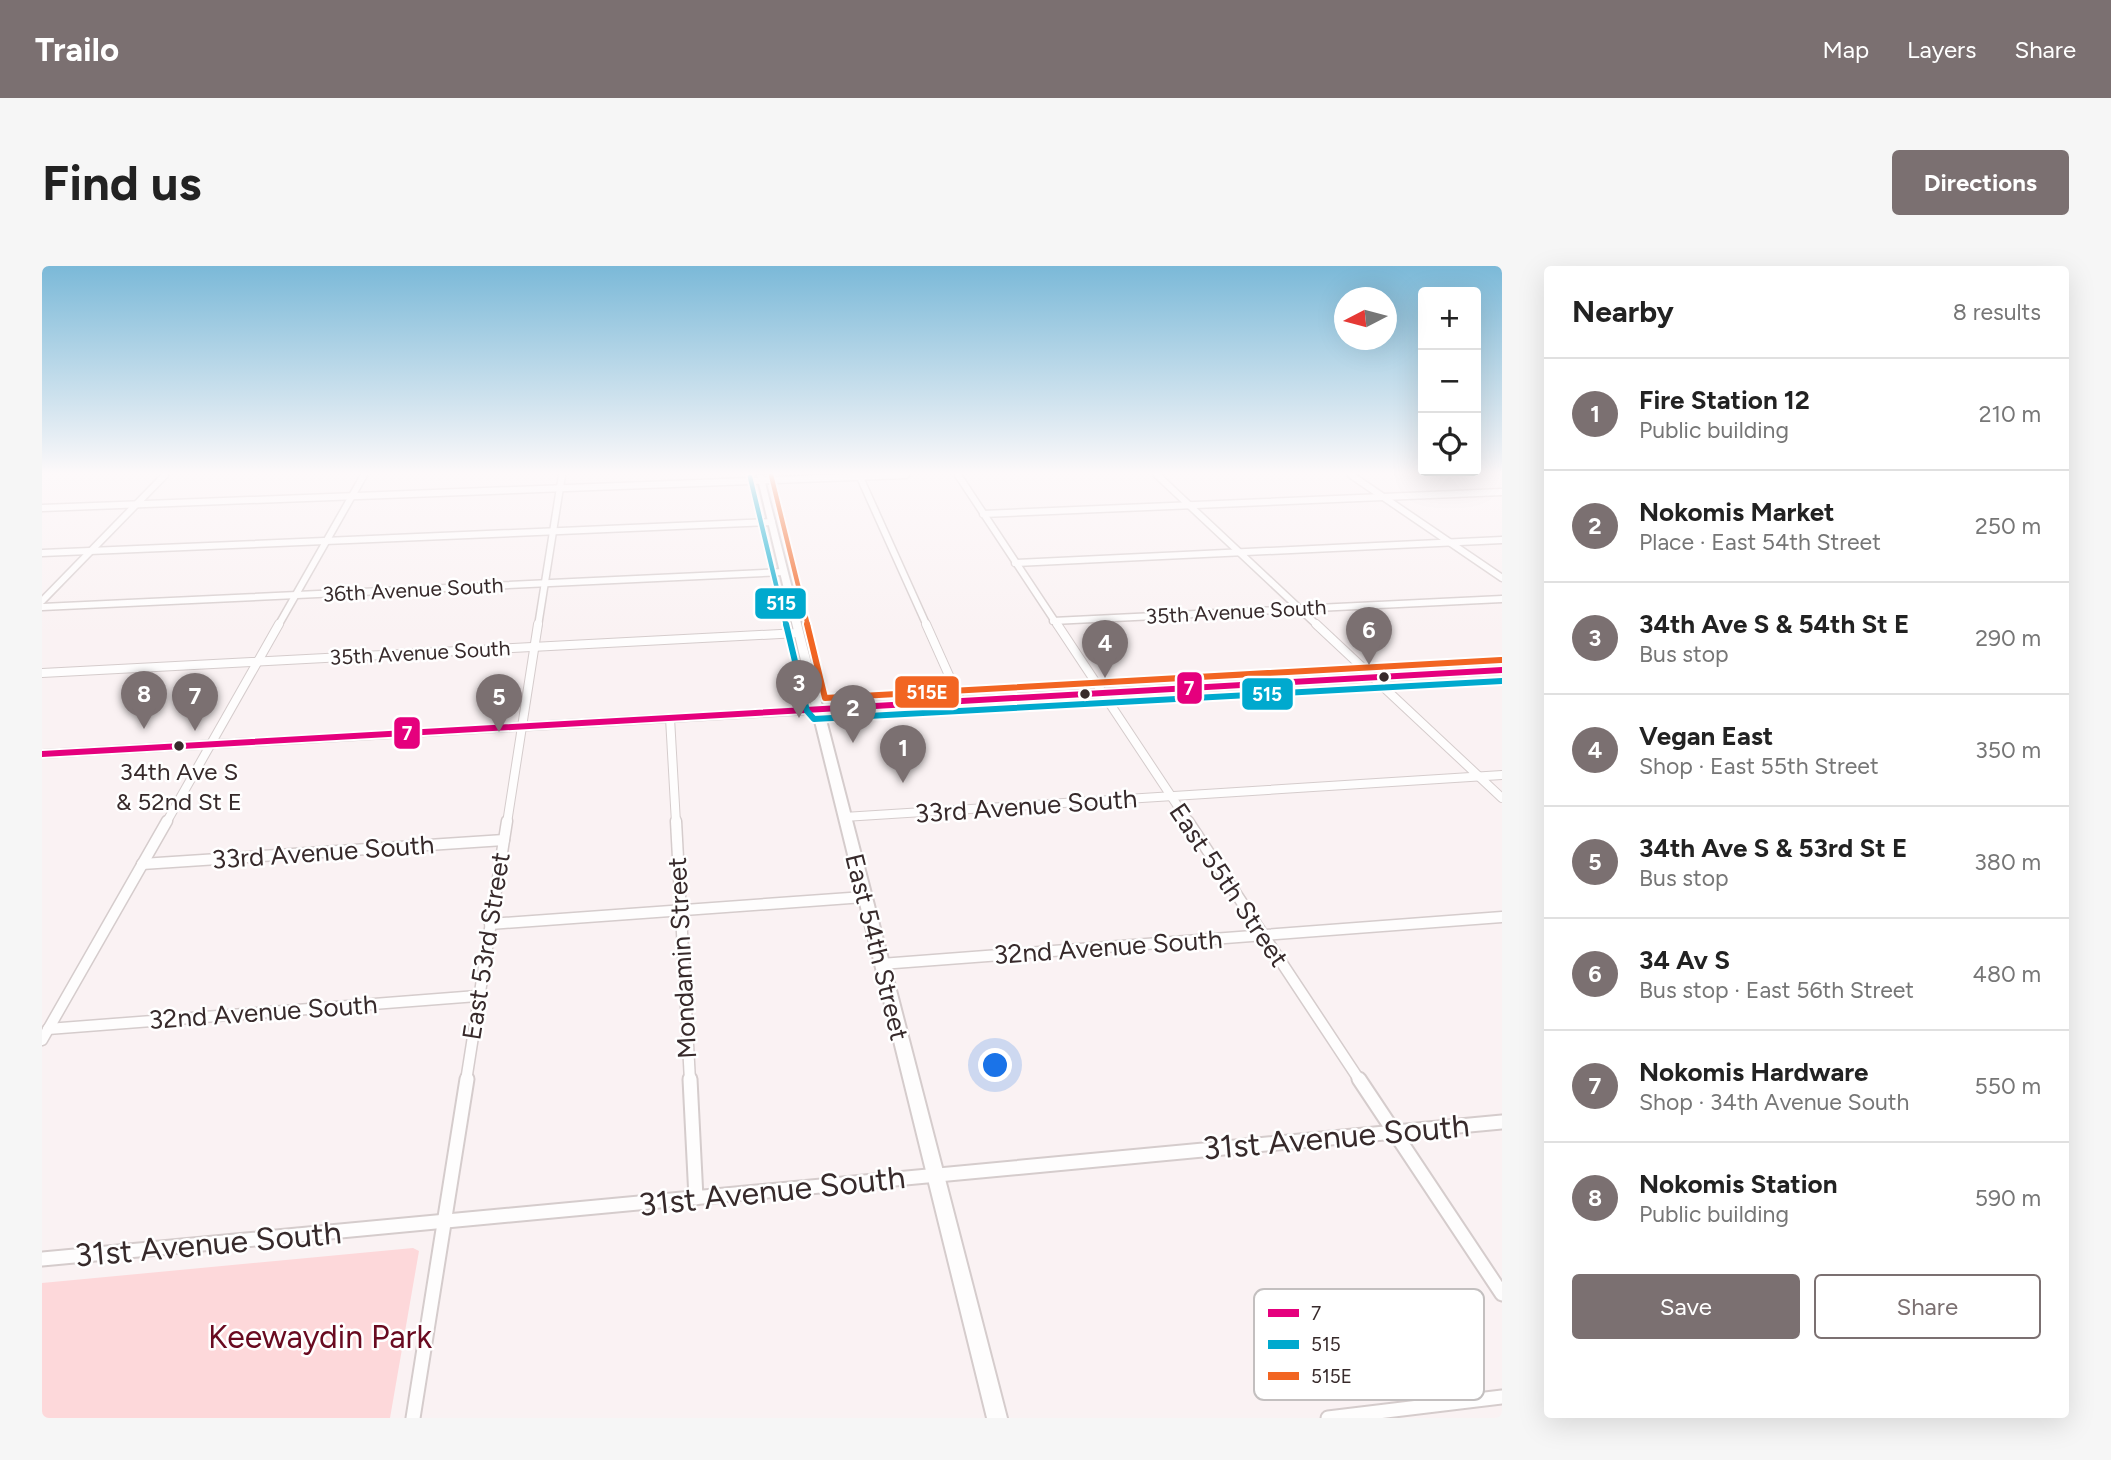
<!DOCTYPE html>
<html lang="en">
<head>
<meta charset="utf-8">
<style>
	body { margin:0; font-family:Figtree,sans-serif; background:#f6f6f6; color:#222 }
	.controls { position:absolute; right:21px; top:21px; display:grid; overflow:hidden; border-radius:7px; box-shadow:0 7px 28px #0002 }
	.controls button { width:63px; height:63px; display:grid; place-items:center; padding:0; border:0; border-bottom:2px solid #e0e0e0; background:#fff; color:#222; font:35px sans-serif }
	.compass { position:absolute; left:1292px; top:21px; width:63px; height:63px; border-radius:50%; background:#fff; box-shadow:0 7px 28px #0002; rotate:264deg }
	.you { position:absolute; left:954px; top:800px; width:24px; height:24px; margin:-18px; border:5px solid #fff; border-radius:50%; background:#1a73e8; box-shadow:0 0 0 10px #1a73e833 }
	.badge { display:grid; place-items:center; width:46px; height:46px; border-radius:50%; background:#7b7071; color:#fff; font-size:23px; font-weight:700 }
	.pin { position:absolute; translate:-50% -58px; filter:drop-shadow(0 2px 4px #0008) }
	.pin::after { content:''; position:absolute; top:37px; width:24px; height:21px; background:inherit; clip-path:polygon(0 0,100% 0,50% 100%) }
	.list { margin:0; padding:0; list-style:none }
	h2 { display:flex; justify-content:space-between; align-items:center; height:91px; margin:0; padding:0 28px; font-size:30px }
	h2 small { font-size:23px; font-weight:400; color:#767676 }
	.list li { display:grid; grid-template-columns:46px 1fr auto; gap:21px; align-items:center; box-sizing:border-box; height:112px; padding:0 28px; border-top:2px solid #e0e0e0 }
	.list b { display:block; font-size:26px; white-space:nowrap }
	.list p { margin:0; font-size:23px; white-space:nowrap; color:#767676 }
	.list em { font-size:23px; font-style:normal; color:#767676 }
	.actions { display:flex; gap:14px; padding:21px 28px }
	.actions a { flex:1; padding:16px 0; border:2px solid #7b7071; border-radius:7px; text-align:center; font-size:24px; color:#7b7071 }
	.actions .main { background:#7b7071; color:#fff }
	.icon { flex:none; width:38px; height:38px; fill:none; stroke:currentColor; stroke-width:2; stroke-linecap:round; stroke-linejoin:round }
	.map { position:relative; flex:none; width:1460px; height:1152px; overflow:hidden; border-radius:7px }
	header { display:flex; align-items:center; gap:42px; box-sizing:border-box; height:98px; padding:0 35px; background:#7b7071; color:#fff }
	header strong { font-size:33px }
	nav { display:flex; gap:38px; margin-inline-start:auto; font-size:24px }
	.intro { display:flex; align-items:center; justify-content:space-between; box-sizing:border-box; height:168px; padding:0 42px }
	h1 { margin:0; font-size:49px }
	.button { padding:18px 32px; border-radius:7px; background:#7b7071; color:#fff; font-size:24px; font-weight:700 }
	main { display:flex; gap:42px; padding:0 42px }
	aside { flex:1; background:#fff; border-radius:7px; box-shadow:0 7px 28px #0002 }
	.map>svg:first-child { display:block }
	.green { fill:#fdd8da }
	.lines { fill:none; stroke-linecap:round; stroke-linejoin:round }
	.street-far3-casing { stroke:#d5cccc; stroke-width:9 }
	.street-far2-casing { stroke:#d5cccc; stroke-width:10 }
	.street-far1-casing { stroke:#d5cccc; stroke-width:13 }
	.street-casing { stroke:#d5cccc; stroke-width:17 }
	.secondary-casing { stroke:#d5cccc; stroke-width:4 }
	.street-far3 { stroke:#fefdfd; stroke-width:6 }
	.street-far2 { stroke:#fefdfd; stroke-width:8 }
	.street-far1 { stroke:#fefdfd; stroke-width:10 }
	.street { stroke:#fefdfd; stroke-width:13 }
	.secondary { fill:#fefdfd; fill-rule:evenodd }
	.bus-1-casing { stroke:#fff; stroke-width:10 }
	.bus-2-far1-casing { stroke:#fff; stroke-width:8 }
	.bus-2-casing { stroke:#fff; stroke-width:10 }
	.bus-3-far1-casing { stroke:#fff; stroke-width:8 }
	.bus-3-casing { stroke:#fff; stroke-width:10 }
	.bus-1 { stroke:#e5007d; stroke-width:6 }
	.bus-2-far1 { stroke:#00a9ce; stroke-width:4.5 }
	.bus-2 { stroke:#00a9ce; stroke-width:6 }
	.bus-3-far1 { stroke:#f26522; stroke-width:4.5 }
	.bus-3 { stroke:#f26522; stroke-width:6 }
	.bus-dot { fill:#372a2b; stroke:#fff; stroke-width:2.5 }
	.labels { text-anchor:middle; stroke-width:5; stroke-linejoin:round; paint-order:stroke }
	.far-street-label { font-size:21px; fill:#372a2b; stroke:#fff }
	.bus-label { font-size:24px; fill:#372a2b; stroke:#fff }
	.street-label { font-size:26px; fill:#372a2b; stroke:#fff }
	.near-street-label { font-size:32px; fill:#372a2b; stroke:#fff }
	.near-park-label { font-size:32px; fill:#690a20; stroke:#fff }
	.key { fill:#fff; stroke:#c3bfbf; stroke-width:2 }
	.key-label { font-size:19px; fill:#372a2b }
	.line-badge { stroke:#fff; stroke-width:2.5 }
	.badge-label { font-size:19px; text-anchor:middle; font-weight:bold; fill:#fff }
</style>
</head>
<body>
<header>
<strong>Trailo</strong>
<nav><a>Map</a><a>Layers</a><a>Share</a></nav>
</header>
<div class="intro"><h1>Find us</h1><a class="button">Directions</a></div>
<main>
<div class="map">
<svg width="1460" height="1152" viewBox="0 0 1460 1152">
	<rect width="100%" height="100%" fill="#faf2f3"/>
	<!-- green -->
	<path class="green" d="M371 982 377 985 348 1152H0V1017Z"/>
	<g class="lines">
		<defs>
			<g id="street-far3">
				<path d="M817 209 885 360"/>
				<path d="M916 209 1016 360"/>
				<path d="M1115 209 1276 360"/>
				<path d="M1309 209 1460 312"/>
				<path d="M0 242 864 209"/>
				<path d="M941 248 1460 226"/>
				<path d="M0 287 730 256"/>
				<path d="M973 297 1460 274"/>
				<path d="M0 335 123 209"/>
				<path d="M0 341 742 306"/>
				<path d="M1011 355 1460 333"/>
				<path d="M236 360 322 209"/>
				<path d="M496 360 520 209"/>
			</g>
			<g id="street-far2">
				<path d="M884 358 918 434"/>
				<path d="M1015 358 1147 557"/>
				<path d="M1274 358 1460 532"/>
				<path d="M0 407 756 367"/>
				<path d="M628 452 634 557"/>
				<path d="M802 551 1460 509"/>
				<path d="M124 557 237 358"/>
				<path d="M465 557 496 358"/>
			</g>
			<g id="street-far1">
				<path d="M634 555 648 815"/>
				<path d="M1146 555 1318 815"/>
				<path d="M100 598 462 574"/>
				<path d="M448 658 822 631"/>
				<path d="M839 698 1460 651"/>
				<path d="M6 763 435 730"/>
				<path d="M0 774 125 555"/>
				<path d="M424 815 465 555"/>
			</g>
			<g id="street">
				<path d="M648 813 654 932"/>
				<path d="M1317 813 1460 1028"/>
				<path d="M0 993 1460 856"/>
				<path d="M371 1152 425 813"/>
				<path d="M1286 1152 1460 1131"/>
			</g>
			<path id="secondary" d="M715 209H721L780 440 1460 401V407L782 446 965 1152H945L771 447 0 491V485L770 441Z"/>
		</defs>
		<!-- street-far3 casing -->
		<use href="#street-far3" class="street-far3-casing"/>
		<!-- street-far2 casing -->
		<use href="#street-far2" class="street-far2-casing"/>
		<!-- street-far1 casing -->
		<use href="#street-far1" class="street-far1-casing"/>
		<!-- street casing -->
		<use href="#street" class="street-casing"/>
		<!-- secondary casing -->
		<use href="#secondary" class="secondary-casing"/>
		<!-- street-far3 -->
		<use href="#street-far3" class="street-far3"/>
		<!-- street-far2 -->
		<use href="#street-far2" class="street-far2"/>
		<!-- street-far1 -->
		<use href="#street-far1" class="street-far1"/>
		<!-- street -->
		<use href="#street" class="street"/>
		<!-- secondary -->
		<use href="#secondary" class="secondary"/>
		<defs>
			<path id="bus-1" d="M0 488 1460 404"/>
			<path id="bus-2-far1" d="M708 211 744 360"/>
			<path id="bus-2" d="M744 358 765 445 772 453 1460 415"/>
			<path id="bus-3-far1" d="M729 209 766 360"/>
			<path id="bus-3" d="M765 358 783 432 1459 394"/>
		</defs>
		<!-- bus-1 casing -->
		<use href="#bus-1" class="bus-1-casing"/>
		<!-- bus-2-far1 casing -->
		<use href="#bus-2-far1" class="bus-2-far1-casing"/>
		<!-- bus-2 casing -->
		<use href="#bus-2" class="bus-2-casing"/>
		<!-- bus-3-far1 casing -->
		<use href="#bus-3-far1" class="bus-3-far1-casing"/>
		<!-- bus-3 casing -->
		<use href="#bus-3" class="bus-3-casing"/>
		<!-- bus-1 -->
		<use href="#bus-1" class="bus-1"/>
		<!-- bus-2-far1 -->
		<use href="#bus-2-far1" class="bus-2-far1"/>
		<!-- bus-2 -->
		<use href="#bus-2" class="bus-2"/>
		<!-- bus-3-far1 -->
		<use href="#bus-3-far1" class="bus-3-far1"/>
		<!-- bus-3 -->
		<use href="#bus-3" class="bus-3"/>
	</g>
	<!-- sky -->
	<linearGradient id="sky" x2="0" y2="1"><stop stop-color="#7bb9d8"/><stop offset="0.56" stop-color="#fdf9fa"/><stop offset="1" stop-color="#fdf9fa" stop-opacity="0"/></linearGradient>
	<rect width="1460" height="370" fill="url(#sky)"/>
	<!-- markers -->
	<g class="bus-dot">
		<circle cx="1342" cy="411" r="6"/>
		<circle cx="1043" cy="428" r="6"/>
		<circle cx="137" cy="480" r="6"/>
	</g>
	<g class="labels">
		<!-- far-street labels -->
		<g class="far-street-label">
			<text transform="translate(371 324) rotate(-3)" y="7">36th Avenue South</text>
			<text transform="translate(1194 346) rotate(-3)" y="7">35th Avenue South</text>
			<text transform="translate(378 387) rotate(-3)" y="7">35th Avenue South</text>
		</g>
		<!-- bus labels -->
		<g class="bus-label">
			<text x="137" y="514">34th Ave S<tspan x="137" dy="30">&amp; 52nd St E</tspan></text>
		</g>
		<!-- street labels -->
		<g class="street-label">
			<text transform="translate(984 540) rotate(-4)" y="9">33rd Avenue South</text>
			<text transform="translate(281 586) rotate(-4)" y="9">33rd Avenue South</text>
			<text transform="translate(1187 619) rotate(56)" y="9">East 55th Street</text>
			<text transform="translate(444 680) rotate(-81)" y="9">East 53rd Street</text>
			<text transform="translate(835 681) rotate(76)" y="9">East 54th Street</text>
			<text transform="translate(1066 681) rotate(-4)" y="9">32nd Avenue South</text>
			<text transform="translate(640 692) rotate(-93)" y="9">Mondamin Street</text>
			<text transform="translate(221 746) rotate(-4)" y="9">32nd Avenue South</text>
		</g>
		<!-- near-street labels -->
		<g class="near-street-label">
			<text transform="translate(1294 871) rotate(-5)" y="11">31st Avenue South</text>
			<text transform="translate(730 925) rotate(-6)" y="11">31st Avenue South</text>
			<text transform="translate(166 978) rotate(-5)" y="11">31st Avenue South</text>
		</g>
		<!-- near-park labels -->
		<g class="near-park-label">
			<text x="278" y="1082">Keewaydin Park</text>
		</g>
	</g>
	<!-- legend -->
	<rect x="1212" y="1023" width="230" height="111" rx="10" class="key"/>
	<rect x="1226" y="1043" width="31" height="8" fill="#e5007d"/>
	<rect x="1226" y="1074" width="31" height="9" fill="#00a9ce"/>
	<rect x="1226" y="1106" width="31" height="8" fill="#f26522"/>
	<g class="key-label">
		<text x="1269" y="1054">7</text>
		<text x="1269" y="1085">515</text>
		<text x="1269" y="1117">515E</text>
	</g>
	<g class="line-badge">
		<rect x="712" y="321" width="53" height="33" rx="7" fill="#00a9ce"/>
		<rect x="1134" y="405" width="27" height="34" rx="7" fill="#e5007d"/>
		<rect x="852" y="409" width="66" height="34" rx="7" fill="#f26522"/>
		<rect x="1199" y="411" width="53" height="34" rx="7" fill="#00a9ce"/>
		<rect x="351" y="450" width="28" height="34" rx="7" fill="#e5007d"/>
	</g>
	<g class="badge-label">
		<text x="739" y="344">515</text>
		<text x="1147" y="429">7</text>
		<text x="885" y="433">515E</text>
		<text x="1225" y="435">515</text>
		<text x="365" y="474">7</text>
	</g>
</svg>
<div class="controls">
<button>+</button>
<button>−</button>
<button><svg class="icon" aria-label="locate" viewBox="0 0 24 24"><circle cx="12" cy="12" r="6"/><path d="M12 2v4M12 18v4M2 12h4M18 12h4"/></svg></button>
</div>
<svg class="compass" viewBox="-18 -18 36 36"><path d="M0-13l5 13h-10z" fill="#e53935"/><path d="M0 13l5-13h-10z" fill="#767676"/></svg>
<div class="you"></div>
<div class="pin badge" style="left:861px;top:517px">1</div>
<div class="pin badge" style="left:811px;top:477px">2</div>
<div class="pin badge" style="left:757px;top:452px">3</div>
<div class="pin badge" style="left:1063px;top:412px">4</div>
<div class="pin badge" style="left:457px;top:466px">5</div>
<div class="pin badge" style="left:1327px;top:399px">6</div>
<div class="pin badge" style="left:153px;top:465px">7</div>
<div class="pin badge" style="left:102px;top:463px">8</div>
</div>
<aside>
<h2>Nearby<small>8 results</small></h2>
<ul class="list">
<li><span class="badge">1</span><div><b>Fire Station 12</b><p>Public building</p></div><em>210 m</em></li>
<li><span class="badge">2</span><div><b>Nokomis Market</b><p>Place · East 54th Street</p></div><em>250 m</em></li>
<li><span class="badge">3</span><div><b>34th Ave S &amp; 54th St E</b><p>Bus stop</p></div><em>290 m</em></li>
<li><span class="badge">4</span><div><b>Vegan East</b><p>Shop · East 55th Street</p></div><em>350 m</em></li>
<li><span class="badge">5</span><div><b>34th Ave S &amp; 53rd St E</b><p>Bus stop</p></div><em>380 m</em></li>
<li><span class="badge">6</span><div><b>34 Av S</b><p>Bus stop · East 56th Street</p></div><em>480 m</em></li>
<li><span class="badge">7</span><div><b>Nokomis Hardware</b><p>Shop · 34th Avenue South</p></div><em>550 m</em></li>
<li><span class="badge">8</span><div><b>Nokomis Station</b><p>Public building</p></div><em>590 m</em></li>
</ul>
<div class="actions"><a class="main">Save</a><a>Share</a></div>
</aside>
</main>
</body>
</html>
